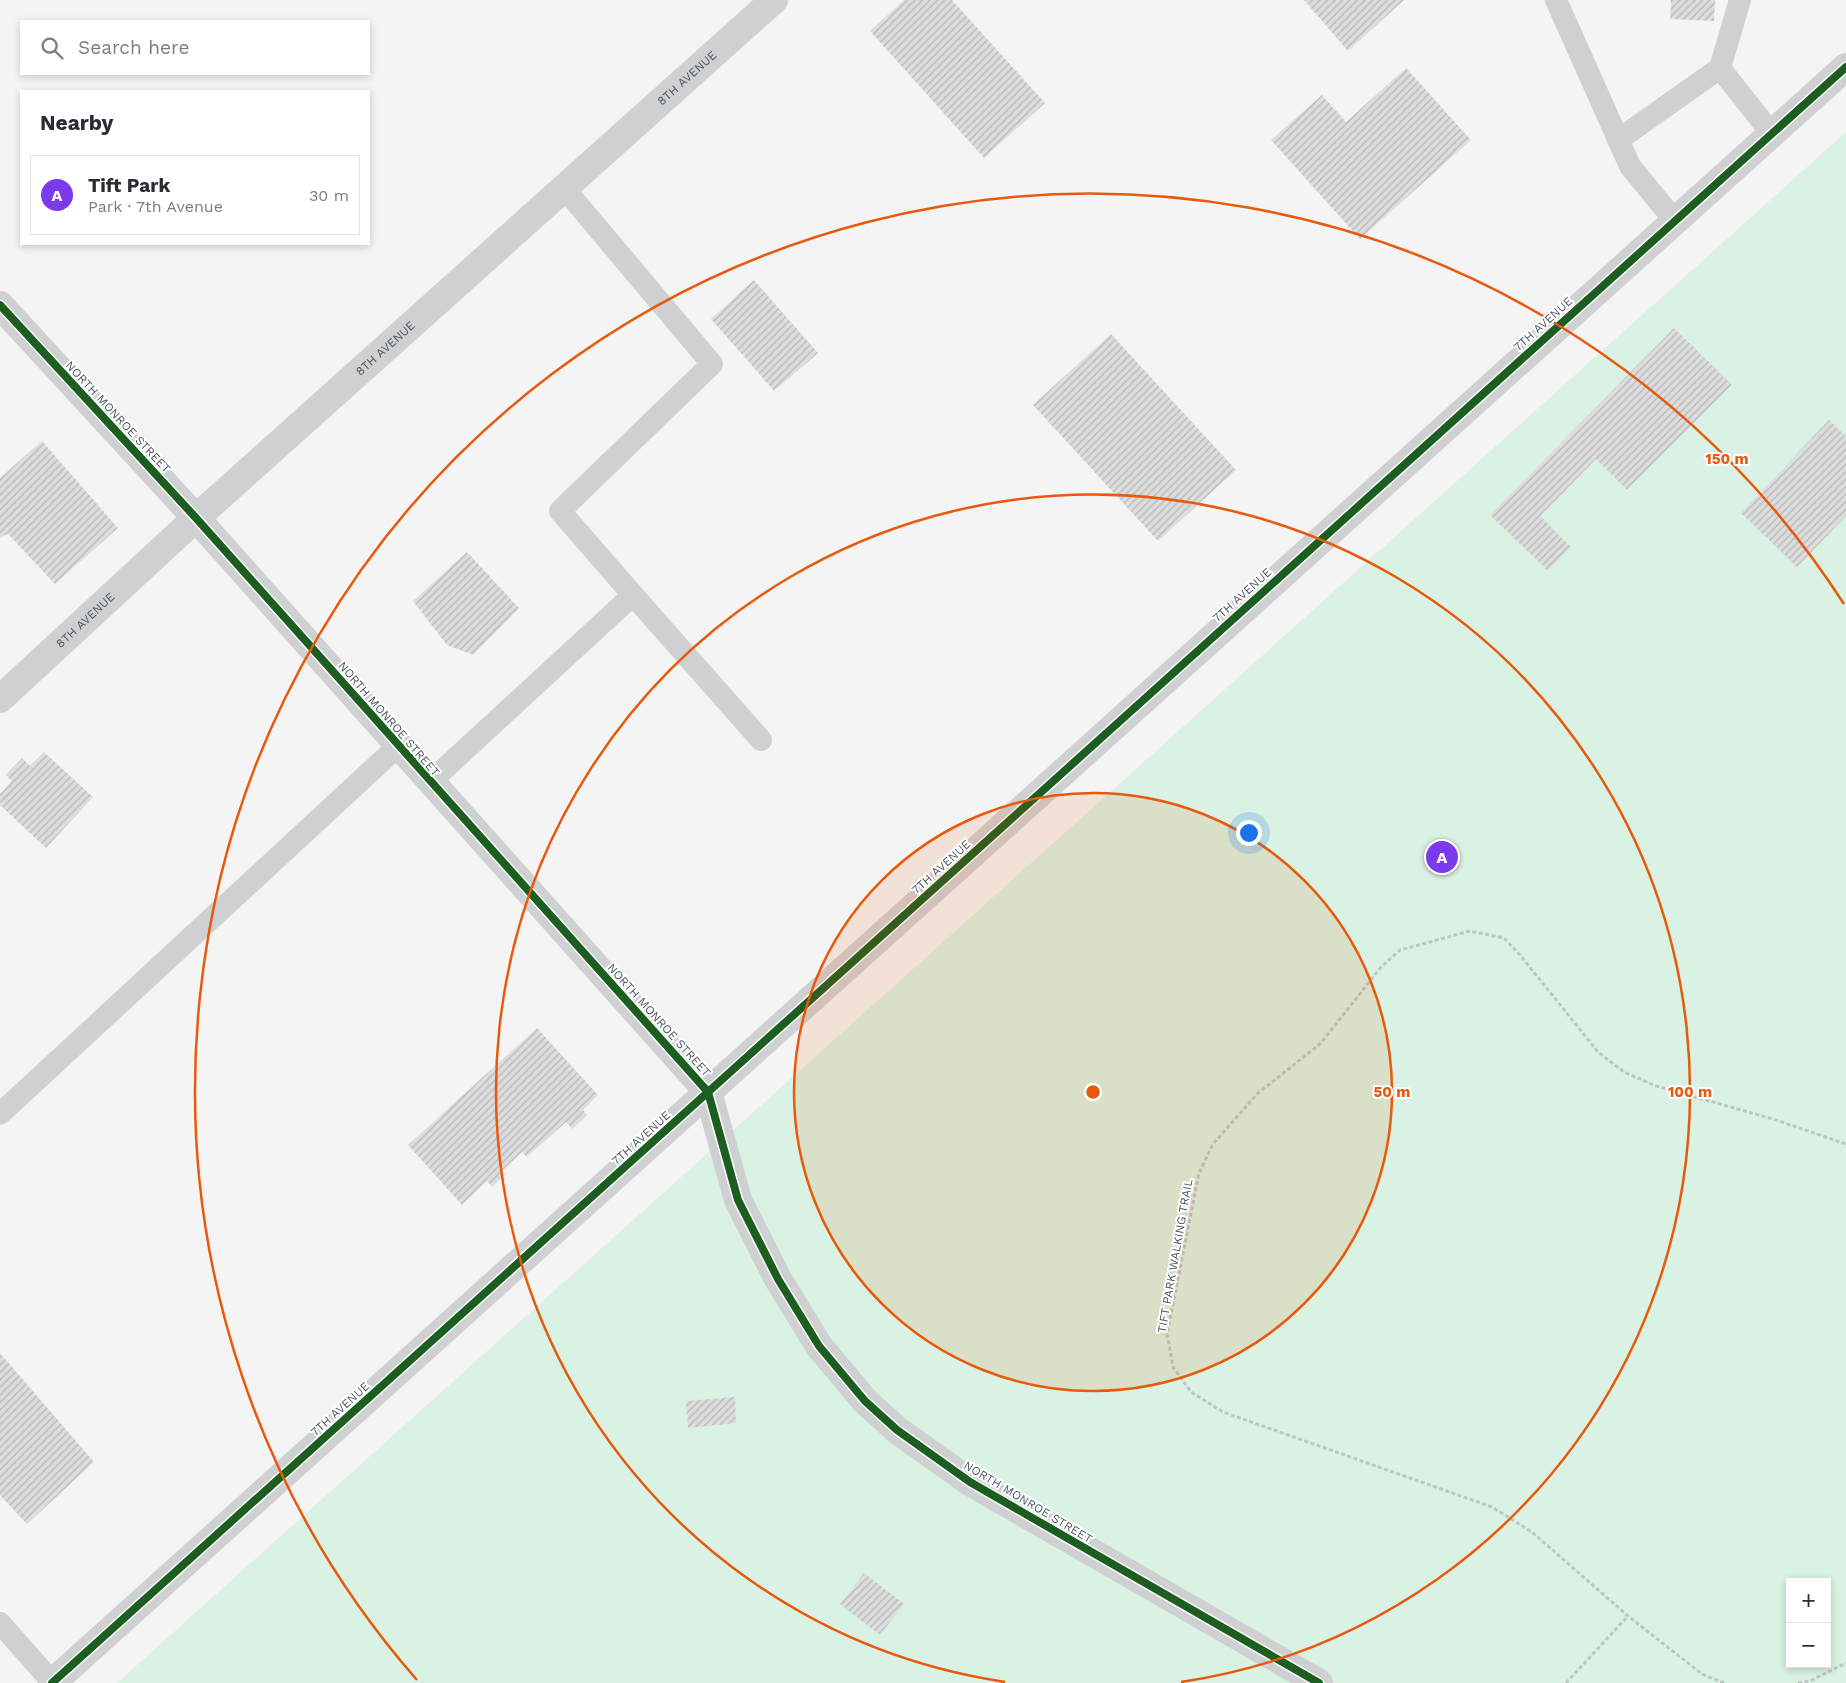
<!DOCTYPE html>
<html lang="en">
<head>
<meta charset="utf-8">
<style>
	body { margin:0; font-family:"Work Sans",sans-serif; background:#f7f7f7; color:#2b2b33 }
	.controls { position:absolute; right:15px; bottom:15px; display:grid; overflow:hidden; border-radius:0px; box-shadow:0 2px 8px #0003 }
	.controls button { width:45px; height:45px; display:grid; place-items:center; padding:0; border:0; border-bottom:1px solid #e1e1e2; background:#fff; color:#2b2b33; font:25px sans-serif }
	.you { position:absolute; left:1248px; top:832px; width:18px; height:18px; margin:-12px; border:4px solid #fff; border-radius:50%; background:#1a73e8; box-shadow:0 0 0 8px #1a73e833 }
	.badge { display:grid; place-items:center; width:32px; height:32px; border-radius:50%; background:#7c3aed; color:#fff; font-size:16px; font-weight:700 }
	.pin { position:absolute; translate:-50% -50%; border:2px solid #fff; box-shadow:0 1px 5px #0006 }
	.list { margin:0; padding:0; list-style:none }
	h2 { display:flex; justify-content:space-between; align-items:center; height:65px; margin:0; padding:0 20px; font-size:21px }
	h2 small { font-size:16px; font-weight:400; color:#7c7c81 }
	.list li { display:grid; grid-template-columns:32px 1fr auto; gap:15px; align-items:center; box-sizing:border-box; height:80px; margin:0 10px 10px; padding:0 10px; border:1px solid #e1e1e2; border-radius:0px }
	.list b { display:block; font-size:19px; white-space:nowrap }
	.list p { margin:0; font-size:16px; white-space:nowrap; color:#7c7c81 }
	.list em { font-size:16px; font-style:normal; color:#7c7c81 }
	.icon { flex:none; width:28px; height:28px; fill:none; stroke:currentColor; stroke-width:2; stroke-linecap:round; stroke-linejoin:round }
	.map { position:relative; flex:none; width:1846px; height:1683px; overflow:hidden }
	.search { position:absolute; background:#fff; box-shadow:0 2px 8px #0003; left:20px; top:20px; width:350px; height:55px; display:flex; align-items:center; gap:12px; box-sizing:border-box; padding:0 18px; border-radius:0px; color:#7c7c81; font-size:19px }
	.panel { position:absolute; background:#fff; box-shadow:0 2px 8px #0003; left:20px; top:90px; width:350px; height:155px; border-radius:0px }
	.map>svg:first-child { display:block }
	.park { fill:#d9f2e3; fill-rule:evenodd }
	.building { fill:url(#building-hatch) }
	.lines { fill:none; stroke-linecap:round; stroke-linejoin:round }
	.path { stroke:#bcc7c4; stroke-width:3; stroke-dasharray:4 2.5; stroke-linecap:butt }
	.service { stroke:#ced0d2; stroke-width:22 }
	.minor { stroke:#ced0d2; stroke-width:28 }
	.tertiary { stroke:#ced0d2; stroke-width:28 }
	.cycleway-casing { stroke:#fff; stroke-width:11 }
	.cycleway { stroke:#1b5e20; stroke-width:8 }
	.ring { fill:none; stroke:#e8590c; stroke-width:2.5 }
	.labels { text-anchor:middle; stroke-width:4; stroke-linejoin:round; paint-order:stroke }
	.street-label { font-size:12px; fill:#4a5661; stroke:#fff }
	.centre { fill:#e8590c; stroke:#fff; stroke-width:2.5 }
	.ring-label { font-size:15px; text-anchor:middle; font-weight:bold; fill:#e8590c; stroke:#fff; stroke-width:4; stroke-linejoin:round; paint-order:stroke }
</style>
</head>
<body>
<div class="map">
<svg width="1846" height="1683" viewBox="0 0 1846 1683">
	<defs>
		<pattern id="building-hatch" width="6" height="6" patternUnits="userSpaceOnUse" patternTransform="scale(1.25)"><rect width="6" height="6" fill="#ddddde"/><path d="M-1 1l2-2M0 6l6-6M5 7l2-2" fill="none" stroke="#b5b6b7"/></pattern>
	</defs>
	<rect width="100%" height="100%" fill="#f4f4f4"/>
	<!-- park -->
	<path class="park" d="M1846 132V1683H117ZM1790 1582H1827V1664H1790Z"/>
	<!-- building -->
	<g class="building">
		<path d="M904 0H952L1045 103 984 158 870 31Z"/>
		<path d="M1304 0H1404L1348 51Z"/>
		<path d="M1671 0H1715L1714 21 1670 19Z"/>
		<path d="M1406 68 1471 140 1360 239 1271 140 1322 95 1346 122Z"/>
		<path d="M754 280 818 353 774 391 711 319Z"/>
		<path d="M1674 328 1732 385 1627 490 1596 459 1540 516 1571 547 1548 571 1490 515Z"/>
		<path d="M1111 334 1236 470 1158 541 1033 405Z"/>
		<path d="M1829 420 1846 436V516L1797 567 1741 513Z"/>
		<path d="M42 441 118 528 55 584 8 534 0 537V478Z"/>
		<path d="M467 552 519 608 473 655 447 645 413 601Z"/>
		<path d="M44 752 93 797 46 848 0 805V794L12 781 6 775 22 758 30 766Z"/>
		<path d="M537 1028 598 1095 583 1110 587 1115 572 1129 566 1122 527 1157 522 1152 501 1172 504 1175 492 1187 487 1181 462 1205 408 1145Z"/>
		<path d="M0 1353 94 1462 27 1524 0 1495Z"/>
		<path d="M735 1397 736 1423 688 1428 686 1401Z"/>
		<path d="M864 1573 904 1604 880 1635 840 1604Z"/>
	</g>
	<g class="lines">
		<!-- path -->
		<g class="path">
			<path d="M1566 1683 1628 1616"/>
			<path d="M1724 1683 1702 1674 1628 1616 1532 1532 1492 1507 1223 1412 1191 1392 1173 1367 1167 1334 1199 1173 1213 1144 1257 1094 1320 1044 1381 967 1400 950 1470 931 1504 938 1520 955 1598 1052 1624 1072 1656 1086 1773 1119 1846 1144"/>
			<path d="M1798 1683 1810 1681 1846 1663"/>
		</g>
		<!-- service -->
		<g class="service">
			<path d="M1556 0 1630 166 1674 220"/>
			<path d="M1740 0 1720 68 1772 134"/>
			<path d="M1618 140 1720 68"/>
			<path d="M633 595 761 740"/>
			<path d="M430 782 633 595 560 511 712 364 564 188"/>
			<path d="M0 1114 398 746"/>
			<path d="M0 1623 53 1683"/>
		</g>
		<!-- minor -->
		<g class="minor">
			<path d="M0 305 196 518 708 1092 738 1200 778 1279 819 1346 865 1401 897 1430 970 1482 1319 1683"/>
			<path id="s1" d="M0 699 196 518 774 0"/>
		</g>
		<!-- tertiary -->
		<path class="tertiary" d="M52 1683 1846 67"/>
		<defs>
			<g id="cycleway">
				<path d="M0 305 196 518 708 1092 738 1200 778 1279 819 1346 865 1401 897 1430 970 1482 1319 1683"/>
				<path d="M52 1683 1846 67"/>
			</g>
		</defs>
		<!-- cycleway casing -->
		<use href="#cycleway" class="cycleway-casing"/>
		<!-- cycleway -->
		<use href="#cycleway" class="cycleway"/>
	</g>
	<!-- distance rings -->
	<circle cx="1093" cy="1092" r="299" fill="#e8590c" fill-opacity=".12"/>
	<g class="ring">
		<circle cx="1093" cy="1092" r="299"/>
		<path d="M1005 1682A597 597 0 1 1 1181 1682"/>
		<path d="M417 1680A896 896 0 1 1 1844 604"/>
	</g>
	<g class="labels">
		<!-- street labels -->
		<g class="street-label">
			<text dy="4" stroke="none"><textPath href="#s1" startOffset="926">8TH AVENUE</textPath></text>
			<text transform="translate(1543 324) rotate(-42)" y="4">7TH AVENUE</text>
			<text dy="4" stroke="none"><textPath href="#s1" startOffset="521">8TH AVENUE</textPath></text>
			<text transform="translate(118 417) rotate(47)" y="4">NORTH MONROE STREET</text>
			<text transform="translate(1242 595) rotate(-42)" y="4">7TH AVENUE</text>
			<text dy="4" stroke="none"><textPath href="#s1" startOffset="116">8TH AVENUE</textPath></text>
			<text transform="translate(389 719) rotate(49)" y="4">NORTH MONROE STREET</text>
			<text transform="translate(941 867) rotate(-42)" y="4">7TH AVENUE</text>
			<text transform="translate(659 1020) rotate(48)" y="4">NORTH MONROE STREET</text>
			<text transform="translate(641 1138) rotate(-42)" y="4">7TH AVENUE</text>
			<text transform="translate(1175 1256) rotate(-80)" y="4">TIFT PARK WALKING TRAIL</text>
			<text transform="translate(340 1409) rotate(-42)" y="4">7TH AVENUE</text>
			<text transform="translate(1028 1502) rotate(31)" y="4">NORTH MONROE STREET</text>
		</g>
	</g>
	<circle cx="1093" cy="1092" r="8" class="centre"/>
	<g class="ring-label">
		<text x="1727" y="464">150 m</text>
		<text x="1392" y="1097">50 m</text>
		<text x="1690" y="1097">100 m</text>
	</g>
</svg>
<div class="controls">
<button>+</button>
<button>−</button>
</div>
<div class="you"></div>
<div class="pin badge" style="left:1442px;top:857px">A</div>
<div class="search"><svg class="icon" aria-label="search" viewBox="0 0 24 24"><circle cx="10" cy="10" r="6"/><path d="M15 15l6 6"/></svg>Search here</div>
<section class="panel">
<h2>Nearby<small></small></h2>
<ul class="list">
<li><span class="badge">A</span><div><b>Tift Park</b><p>Park · 7th Avenue</p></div><em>30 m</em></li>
</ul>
</section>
</div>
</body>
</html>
